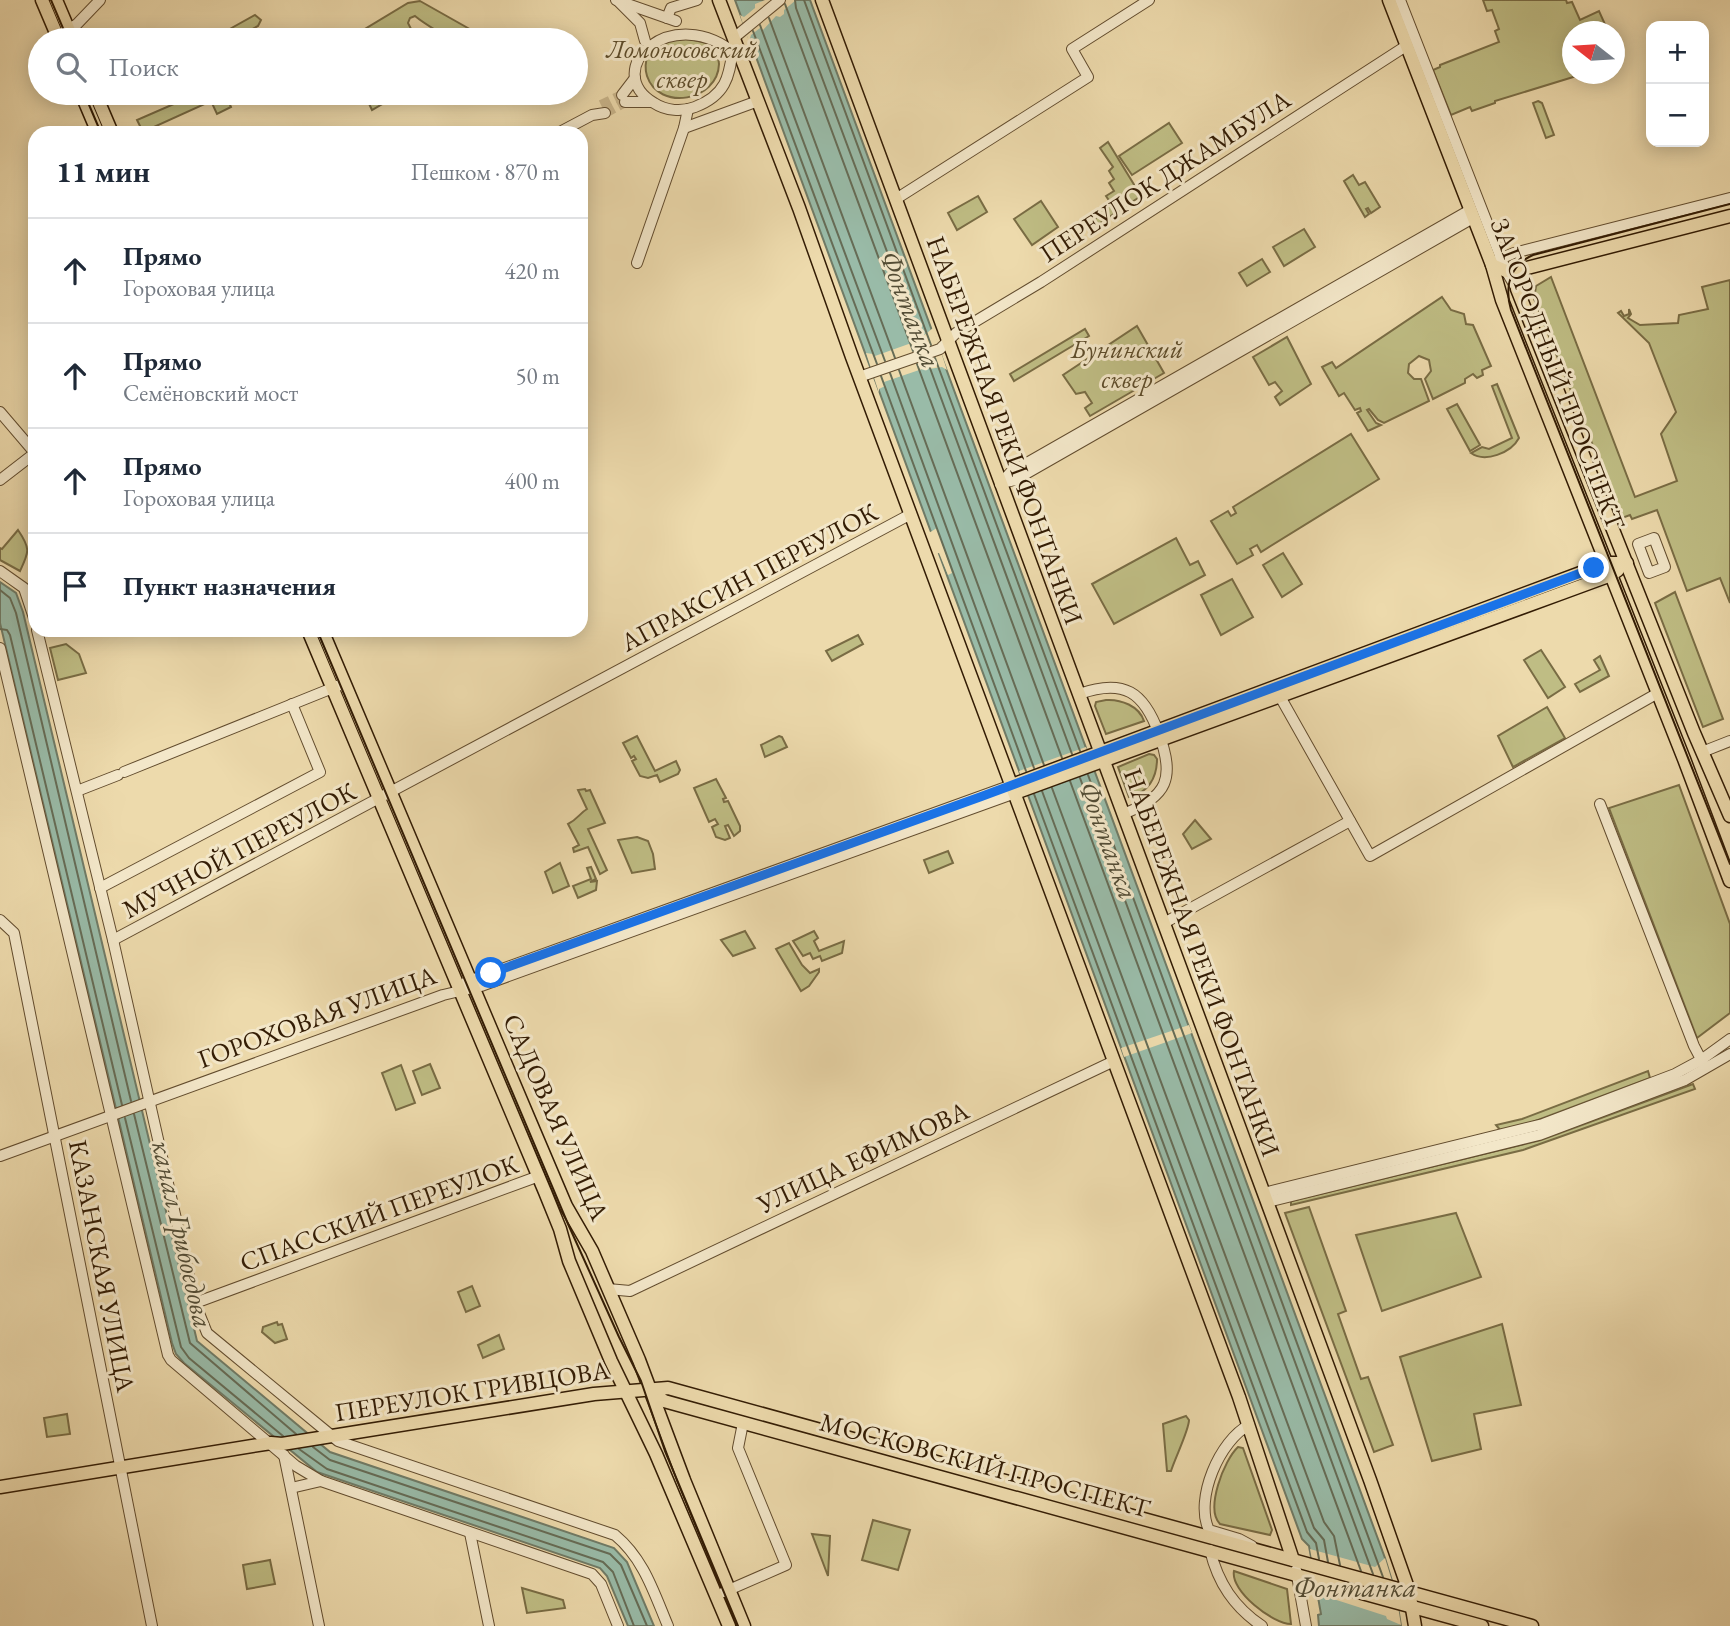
<!DOCTYPE html>
<html lang="ru">
<head>
<meta charset="utf-8">
<style>
	body { margin:0; font-family:"EB Garamond",serif; background:#f6f6f7; color:#1f2937 }
	.controls { position:absolute; right:21px; top:21px; display:grid; overflow:hidden; border-radius:14px; box-shadow:0 4px 18px #0003 }
	.controls button { width:63px; height:63px; display:grid; place-items:center; padding:0; border:0; border-bottom:2px solid #e0e1e3; background:#fff; color:#1f2937; font:35px sans-serif }
	.compass { position:absolute; left:1562px; top:21px; width:63px; height:63px; border-radius:50%; background:#fff; box-shadow:0 4px 18px #0003; rotate:287deg }
	.stop { position:absolute; width:21px; height:21px; margin:-16px; border:5px solid #1a73e8; border-radius:50%; background:#fff }
	.stop.end { background:#1a73e8; border-color:#fff; box-shadow:0 2px 7px #0008 }
	.list { margin:0; padding:0; list-style:none }
	h2 { display:flex; justify-content:space-between; align-items:center; height:91px; margin:0; padding:0 28px; font-size:30px }
	h2 small { font-size:23px; font-weight:400; color:#747a83 }
	.list li { display:grid; grid-template-columns:46px 1fr auto; gap:21px; align-items:center; box-sizing:border-box; height:105px; padding:0 28px; border-top:2px solid #e0e1e3 }
	.list b { display:block; font-size:26px; white-space:nowrap }
	.list p { margin:0; font-size:23px; white-space:nowrap; color:#747a83 }
	.list em { font-size:23px; font-style:normal; color:#747a83 }
	.icon { flex:none; width:38px; height:38px; fill:none; stroke:currentColor; stroke-width:2; stroke-linecap:round; stroke-linejoin:round }
	.map { position:relative; flex:none; width:1730px; height:1626px; overflow:hidden }
	.search { position:absolute; background:#fff; box-shadow:0 4px 18px #0003; left:28px; top:28px; width:560px; height:77px; display:flex; align-items:center; gap:18px; box-sizing:border-box; padding:0 24px; border-radius:38px; color:#747a83; font-size:26px }
	.panel { position:absolute; background:#fff; box-shadow:0 4px 18px #0003; left:28px; top:126px; width:560px; height:511px; border-radius:21px }
	.map>svg:first-child { display:block }
	.green { fill:#bfbd84; stroke:#796c44; stroke-width:2 }
	.water { fill:#99bba8; stroke:#707b66; stroke-width:2 }
	.pier { fill:#eddaac }
	.lines { fill:none; stroke-linecap:round; stroke-linejoin:round }
	.shore { stroke:#666c56; stroke-width:2 }
	.minor-tunnel { stroke:#c8b48a; stroke-width:10; stroke-dasharray:10 5; stroke-linecap:butt }
	.minor-casing { stroke:#624c2e; stroke-width:12 }
	.major-casing { stroke:#331c04; stroke-width:15 }
	.minor { stroke:#f3e7c9; stroke-width:10 }
	.major { stroke:#eddaac; stroke-width:12 }
	.tram { stroke:#331c04; stroke-width:2 }
	.route { stroke:#1a73e8; stroke-width:9 }
	.labels { text-anchor:middle; stroke-width:6; stroke-linejoin:round; paint-order:stroke }
	.park-label { font-size:26px; font-style:italic; fill:#5d4c2a; stroke:#f3e7c9 }
	.street-label { font-size:26px; fill:#331c04; stroke:#f3e7c9 }
	.water-label { font-size:28px; font-style:italic; fill:#524c35; stroke:#f3e7c9 }
</style>
</head>
<body>
<div class="map">
<svg width="1730" height="1626" viewBox="0 0 1730 1626">
	<rect width="100%" height="100%" fill="#eddaac"/>
	<filter id="stains"><feTurbulence type="fractalNoise" baseFrequency=".00286" numOctaves="4"/><feColorMatrix values="0 0 0 0 .2 0 0 0 0 .09 0 0 0 0 .02 0 0 0 .5 -.17"/></filter>
	<radialGradient id="worn" r=".72"><stop offset=".6" stop-color="#630" stop-opacity="0"/><stop offset="1" stop-color="#630" stop-opacity=".3"/></radialGradient>
	<!-- green -->
	<g class="green">
		<path d="M1483 0H1566L1567 3 1572 2 1580 20 1599 11 1608 31 1572 32V74H1583L1495 101V103L1472 111 1470 107 1451 115 1433 70 1440 67V65L1499 42 1495 31 1499 29 1492 10 1487 11Z"/>
		<path d="M420 1 489 40H450C439 31 427 26 415 16L410 18 408 23 413 33 421 40H386L383 34 370 40 365 29 408 3Z"/>
		<path d="M255 15 261 20 258 26 247 32 231 34 228 30Z"/>
		<path d="M667 34 711 44C714 50 719 57 719 64 718 101 659 112 647 76 645 70 645 61 648 55 652 47 661 40 667 34Z"/>
		<path d="M199 93H225L231 107 217 114 211 101 143 132 137 120Z"/>
		<path d="M364 93H401L372 110Z"/>
		<path d="M1538 101 1542 103 1554 135 1546 138 1533 103Z"/>
		<path d="M1169 123 1182 143 1132 175 1119 156Z"/>
		<path d="M1108 142 1141 196 1097 225 1093 220 1100 215 1098 210 1110 202 1106 196 1114 191 1109 183 1114 179 1109 171 1113 167 1100 148Z"/>
		<path d="M1353 175 1359 185 1365 182 1380 207 1371 213 1368 208 1366 209 1369 214 1365 217 1344 181Z"/>
		<path d="M978 196 987 212 957 230 948 213Z"/>
		<path d="M1041 201 1058 227 1032 245 1014 219Z"/>
		<path d="M1304 229 1315 247 1284 266 1273 247Z"/>
		<path d="M1262 259 1270 272 1247 286 1239 273Z"/>
		<path d="M1551 277 1635 497 1677 481 1661 434 1676 412 1649 343 1618 313 1621 311 1624 316 1629 314V309L1631 314 1628 318 1640 325 1678 323 1679 315 1708 309 1702 287 1730 280V603L1720 578 1687 591 1657 510 1632 519 1630 515 1622 518 1534 299 1536 286Z"/>
		<path d="M1442 297 1451 310 1464 314 1466 324 1473 325 1491 366 1482 370 1483 375 1477 378 1473 374 1465 379V383L1433 399 1425 379 1431 371 1429 360 1419 356 1409 364 1408 373 1414 379H1421L1429 401 1384 423 1378 420 1369 409 1367 410 1376 423 1381 425 1368 431 1357 413 1361 411 1360 408 1355 410 1344 393 1339 396 1322 367 1332 362 1336 368Z"/>
		<path d="M1137 326 1164 373 1090 416 1085 408 1092 403 1085 392 1076 394 1063 375Z"/>
		<path d="M1085 329 1089 336 1014 381 1010 374Z"/>
		<path d="M1287 337 1311 384 1280 405 1275 397 1282 391 1275 382 1269 385 1253 357Z"/>
		<path d="M1497 384 1519 438C1511 453 1485 463 1471 453L1482 447 1489 449 1512 438 1492 386Z"/>
		<path d="M1457 404 1480 445 1470 451 1447 409Z"/>
		<path d="M1351 434 1379 479 1261 552 1257 545 1250 549 1253 555 1237 564 1211 521 1228 511 1231 516 1236 513 1233 507Z"/>
		<path d="M18 530C31 549 29 552 20 571L0 560V548L2 549Z"/>
		<path d="M1176 538 1190 565 1198 561 1205 575 1114 624 1092 584Z"/>
		<path d="M1283 553 1302 584 1282 597 1263 565Z"/>
		<path d="M1232 579 1253 617 1221 635 1201 595Z"/>
		<path d="M1675 592 1723 719 1703 727 1655 603Z"/>
		<path d="M858 635 863 644 832 661 826 651Z"/>
		<path d="M66 644 79 654 86 673 58 680 50 648Z"/>
		<path d="M1541 650 1565 687 1548 698 1524 660Z"/>
		<path d="M1600 656 1609 676 1580 692 1575 684 1600 670 1594 660Z"/>
		<path d="M1106 700C1121 699 1139 706 1144 721L1106 734 1095 706 1096 702Z"/>
		<path d="M1547 707 1565 738 1513 767 1498 736Z"/>
		<path d="M637 736 655 771 676 761 680 770 678 774 660 782 657 775 648 778 640 776 632 761 636 759 634 756 631 758 623 743Z"/>
		<path d="M779 736 782 737 787 747 765 757 761 745Z"/>
		<path d="M1149 754 1154 755 1157 759C1157 778 1148 793 1129 797L1118 767Z"/>
		<path d="M716 779 726 798 723 799 724 802 728 801 740 826V831L734 836 728 825 725 826 730 838 725 840 716 837 712 827 718 824 715 819 709 822 694 788Z"/>
		<path d="M1679 785 1730 924V1013L1697 1038 1609 808Z"/>
		<path d="M585 789 586 791 590 790 605 823 588 829 607 870 600 874 588 847 574 852 573 848 579 845 568 824C578 819 580 813 587 809L578 790Z"/>
		<path d="M1195 820 1211 839 1192 849 1183 834Z"/>
		<path d="M637 837 648 841 653 854 655 869 632 873 618 840Z"/>
		<path d="M948 851 953 863 929 873 924 860Z"/>
		<path d="M560 863 569 886 553 893 545 872Z"/>
		<path d="M591 867 596 879 590 882 597 881 596 890 578 898 573 886 591 879 587 868Z"/>
		<path d="M745 931 755 948 733 956 721 940Z"/>
		<path d="M814 931 818 938 814 941 819 951 844 941 842 953 822 961 820 956 813 959 810 953 803 956 793 941Z"/>
		<path d="M789 943 802 965 810 973 819 969V972L809 986 801 991 776 949Z"/>
		<path d="M430 1064 440 1088 422 1095 413 1071Z"/>
		<path d="M401 1065 415 1103 396 1110 382 1073Z"/>
		<path d="M1648 1071 1650 1078 1530 1123 1501 1131 1496 1125 1522 1119Z"/>
		<path d="M1693 1084 1695 1089 1523 1150 1291 1205V1201L1541 1140Z"/>
		<path d="M1309 1207 1346 1311 1338 1314 1361 1379 1368 1377 1393 1445 1374 1452 1285 1213Z"/>
		<path d="M1456 1213 1481 1277 1382 1311 1356 1235Z"/>
		<path d="M472 1286 480 1306 466 1312 458 1292Z"/>
		<path d="M277 1322 278 1325 282 1324 287 1339 275 1343 262 1332 263 1327Z"/>
		<path d="M1502 1324 1521 1405 1474 1414 1481 1449 1432 1461 1400 1357Z"/>
		<path d="M499 1335 504 1349 483 1358 478 1345Z"/>
		<path d="M67 1414 70 1434 47 1437 44 1418Z"/>
		<path d="M1186 1416 1189 1420C1189 1430 1175 1458 1171 1471H1167L1163 1424Z"/>
		<path d="M1238 1447 1243 1448 1272 1530 1270 1535 1220 1524C1205 1509 1224 1460 1238 1447Z"/>
		<path d="M873 1520 910 1530 898 1570 862 1560Z"/>
		<path d="M812 1534 830 1536 828 1576Z"/>
		<path d="M270 1560 275 1584 247 1589 243 1565Z"/>
		<path d="M1234 1571 1287 1589 1291 1624C1273 1624 1230 1591 1234 1571Z"/>
		<path d="M522 1588 563 1600 565 1608 527 1613Z"/>
	</g>
	<!-- water -->
	<g class="water">
		<path d="M735 0H810L1385 1558 1396 1594 1401 1626H1319L1318 1615 1321 1614 1309 1546 1302 1539Z"/>
		<path d="M0 582 16 593 23 612 197 1341 330 1452 614 1548 627 1562 654 1626H628L607 1576 600 1568 317 1472 184 1363 176 1354 172 1343 0 623Z"/>
	</g>
	<!-- pier -->
	<g class="pier">
		<path d="M765 0H796L784 10V14L780 17 776 16 763 30 760 28 751 35 749 42 740 15 744 17 755 8V4Z"/>
		<path d="M933 328 947 370 942 367 929 369 928 367 884 382 885 386 879 389V393L866 353 873 354 875 356 917 341Z"/>
		<path d="M937 528 952 573 948 575 939 553 935 554 927 534Z"/>
		<path d="M1086 747 1095 771 1027 796 1019 771Z"/>
		<path d="M1189 1025 1192 1033 1124 1057 1121 1048Z"/>
		<path d="M1310 1549 1375 1567 1385 1558 1396 1594 1401 1625 1387 1619 1386 1616 1321 1595 1319 1598Z"/>
	</g>
	<g class="lines">
		<!-- shore -->
		<g class="shore">
			<path d="M795 0 796 8 923 348"/>
			<path d="M804 0 931 345"/>
			<path d="M785 4 913 351"/>
			<path d="M769 18 895 358"/>
			<path d="M760 25 885 361"/>
			<path d="M753 31 877 364"/>
			<path d="M935 358 1080 751"/>
			<path d="M927 360 1072 754"/>
			<path d="M917 364 1062 758"/>
			<path d="M899 370 1044 765"/>
			<path d="M890 373 1034 768"/>
			<path d="M881 376 1026 771"/>
			<path d="M0 590 10 598 16 613 131 1101"/>
			<path d="M0 629 7 630 10 635 122 1105"/>
			<path d="M1088 775 1383 1577"/>
			<path d="M1080 778 1373 1574"/>
			<path d="M1070 781 1361 1571"/>
			<path d="M1052 788 1324 1522 1334 1536 1340 1565"/>
			<path d="M1042 791 1314 1528 1324 1540 1328 1562"/>
			<path d="M1034 794 1307 1532 1316 1543 1319 1559"/>
			<path d="M134 1114 190 1343 296 1434"/>
			<path d="M125 1118 181 1347 189 1358 283 1436"/>
			<path d="M313 1447 330 1460 610 1554 621 1565 647 1626"/>
			<path d="M299 1449 327 1469 603 1562 613 1572 634 1626"/>
		</g>
		<!-- minor-tunnel -->
		<g class="minor-tunnel">
			<path d="M601 105 622 95"/>
			<path d="M605 113 625 102"/>
		</g>
		<defs>
			<g id="minor">
				<path d="M616 0 676 21"/>
				<path d="M1400 0 1506 271 1517 289"/>
				<path d="M619 2 640 23 645 41"/>
				<path d="M667 18 671 8 697 0"/>
				<path d="M64 32 77 24 100 0"/>
				<path d="M737 55C672 0 599 70 654 103 666 111 682 112 695 107 732 93 729 69 735 37L780 0"/>
				<path d="M622 95 635 78"/>
				<path d="M625 102H651"/>
				<path d="M684 128 758 101"/>
				<path d="M558 133 592 115 605 113"/>
				<path d="M896 199 1088 77 1072 49 1149 0"/>
				<path d="M1498 260 1514 253 1730 198"/>
				<path d="M637 263 684 128 688 109"/>
				<path d="M859 377 940 349 956 333 1041 282 1406 46"/>
				<path d="M0 412 35 453"/>
				<path d="M0 480 35 453"/>
				<path d="M1001 483 1015 480 1473 218"/>
				<path d="M1000 484 1011 472 1470 210"/>
				<path d="M1654 538 1665 567 1649 573 1638 544Z"/>
				<path d="M0 571 24 588 35 621"/>
				<path d="M37 630 113 940 195 1303 207 1333 338 1441 615 1535C644 1559 654 1593 668 1626"/>
				<path d="M0 648 168 1355 171 1360 296 1466 321 1481 592 1574 601 1584 618 1626"/>
				<path d="M1278 693 1370 856 1658 693"/>
				<path d="M1079 694C1124 678 1144 692 1159 734 1175 778 1168 797 1123 814"/>
				<path d="M1702 752 1730 741"/>
				<path d="M124 772 345 683"/>
				<path d="M77 791 118 775"/>
				<path d="M1600 804 1694 1046 1704 1065"/>
				<path d="M100 888 320 772 292 704"/>
				<path d="M0 920 14 933 152 1626"/>
				<path d="M1164 923 1350 821"/>
				<path d="M113 940 911 514"/>
				<path d="M466 982 1012 785"/>
				<path d="M0 1156 443 995 481 986 1015 793"/>
				<path d="M1264 1193 1543 1124 1675 1074 1701 1060 1730 1039"/>
				<path d="M1267 1202 1539 1135 1685 1080 1730 1054"/>
				<path d="M608 1289 630 1291 1114 1061"/>
				<path d="M195 1303 539 1176"/>
				<path d="M1249 1425C1220 1440 1194 1499 1209 1530L1239 1539 1252 1546"/>
				<path d="M284 1455 319 1626"/>
				<path d="M291 1488 321 1481"/>
				<path d="M470 1533 489 1626"/>
				<path d="M1210 1550C1218 1583 1234 1607 1262 1626"/>
				<path d="M1296 1570 1306 1626"/>
				<path d="M724 1592 786 1565 738 1448 743 1423"/>
			</g>
			<g id="major">
				<path d="M42 0 59 40"/>
				<path d="M56 0 73 40"/>
				<path d="M719 0 799 208 852 357 1239 1397 1293 1560"/>
				<path d="M822 0 1370 1480 1409 1591 1415 1626"/>
				<path d="M1389 0 1492 265 1502 300 1684 759 1730 881"/>
				<path d="M81 93 98 133"/>
				<path d="M95 93 112 133"/>
				<path d="M1492 265 1506 271 1519 270 1730 216"/>
				<path d="M1519 270 1517 289 1694 733 1730 816"/>
				<path d="M308 630 545 1192 560 1229 569 1261 611 1361 656 1454 729 1626"/>
				<path d="M322 630 529 1119 566 1206 592 1251 639 1360 684 1480 744 1626"/>
				<path d="M1012 785 1607 563H1627"/>
				<path d="M1015 793 1562 593 1611 575 1618 570"/>
				<path d="M650 1390 664 1401 1482 1626"/>
				<path d="M0 1487 271 1443 282 1444 594 1394 668 1388 1532 1626"/>
			</g>
		</defs>
		<!-- minor casing -->
		<use href="#minor" class="minor-casing"/>
		<!-- major casing -->
		<use href="#major" class="major-casing"/>
		<!-- minor -->
		<use href="#minor" class="minor"/>
		<!-- major -->
		<use href="#major" class="major"/>
		<!-- tram -->
		<g class="tram">
			<path d="M51 0 68 40"/>
			<path d="M84 93 101 133"/>
			<path d="M1730 204 1533 255C1510 265 1504 286 1511 310L1730 864"/>
			<path d="M317 630 568 1224 619 1337 641 1381 665 1451 738 1626"/>
		</g>
	</g>
	<g class="lines">
		<!-- route -->
		<path class="route" d="M491 973 980 797 1594 568"/>
	</g>
	<g class="labels">
		<!-- park labels -->
		<g class="park-label">
			<text x="682" y="58">Ломоносовский<tspan x="682" dy="30">сквер</tspan></text>
			<text x="1127" y="358">Бунинский<tspan x="1127" dy="30">сквер</tspan></text>
		</g>
		<!-- street labels -->
		<g class="street-label">
			<text transform="translate(1165 176) rotate(-33)" y="9">ПЕРЕУЛОК ДЖАМБУЛА</text>
			<text transform="translate(1558 374) rotate(69)" y="9">ЗАГОРОДНЫЙ ПРОСПЕКТ</text>
			<text transform="translate(1005 430) rotate(70)" y="9">НАБЕРЕЖНАЯ РЕКИ ФОНТАНКИ</text>
			<text transform="translate(749 577) rotate(-28)" y="9">АПРАКСИН ПЕРЕУЛОК</text>
			<text transform="translate(239 850) rotate(-28)" y="9">МУЧНОЙ ПЕРЕУЛОК</text>
			<text transform="translate(1202 962) rotate(70)" y="9">НАБЕРЕЖНАЯ РЕКИ ФОНТАНКИ</text>
			<text transform="translate(317 1017) rotate(-20)" y="9">ГОРОХОВАЯ УЛИЦА</text>
			<text transform="translate(556 1117) rotate(66)" y="9">САДОВАЯ УЛИЦА</text>
			<text transform="translate(863 1157) rotate(-25)" y="9">УЛИЦА ЕФИМОВА</text>
			<text transform="translate(379 1213) rotate(-20)" y="9">СПАССКИЙ ПЕРЕУЛОК</text>
			<text transform="translate(102 1266) rotate(79)" y="9">КАЗАНСКАЯ УЛИЦА</text>
			<text transform="translate(472 1391) rotate(-9)" y="9">ПЕРЕУЛОК ГРИВЦОВА</text>
			<text transform="translate(985 1465) rotate(15)" y="9">МОСКОВСКИЙ ПРОСПЕКТ</text>
		</g>
		<!-- water labels -->
		<g class="water-label">
			<text transform="translate(911 309) rotate(69)" y="10">Фонтанка</text>
			<text transform="translate(1109 840) rotate(70)" y="10">Фонтанка</text>
			<text transform="translate(183 1234) rotate(77)" y="10">канал Грибоедова</text>
			<text x="1355" y="1597">Фонтанка</text>
		</g>
	</g>
	<rect width="100%" height="100%" filter="url(#stains)"/>
	<rect width="100%" height="100%" fill="url(#worn)"/>
</svg>
<div class="controls">
<button>+</button>
<button>−</button>
</div>
<svg class="compass" viewBox="-18 -18 36 36"><path d="M0-13l5 13h-10z" fill="#e53935"/><path d="M0 13l5-13h-10z" fill="#747a83"/></svg>
<div class="stop" style="left:491px;top:973px"></div>
<div class="stop end" style="left:1594px;top:568px"></div>
<div class="search"><svg class="icon" aria-label="search" viewBox="0 0 24 24"><circle cx="10" cy="10" r="6"/><path d="M15 15l6 6"/></svg>Поиск</div>
<section class="panel">
<h2>11 мин<small>Пешком · 870 m</small></h2>
<ul class="list">
<li><svg class="icon" aria-label="ahead" viewBox="0 0 24 24"><path d="M12 20V5M6 11l6-6 6 6"/></svg><div><b>Прямо</b><p>Гороховая улица</p></div><em>420 m</em></li>
<li><svg class="icon" aria-label="ahead" viewBox="0 0 24 24"><path d="M12 20V5M6 11l6-6 6 6"/></svg><div><b>Прямо</b><p>Семёновский мост</p></div><em>50 m</em></li>
<li><svg class="icon" aria-label="ahead" viewBox="0 0 24 24"><path d="M12 20V5M6 11l6-6 6 6"/></svg><div><b>Прямо</b><p>Гороховая улица</p></div><em>400 m</em></li>
<li><svg class="icon" aria-label="arrive" viewBox="0 0 24 24"><path d="M6 21V4h12l-3 4 3 4H6"/></svg><div><b>Пункт назначения</b></div></li>
</ul>
</section>
</div>
</body>
</html>
